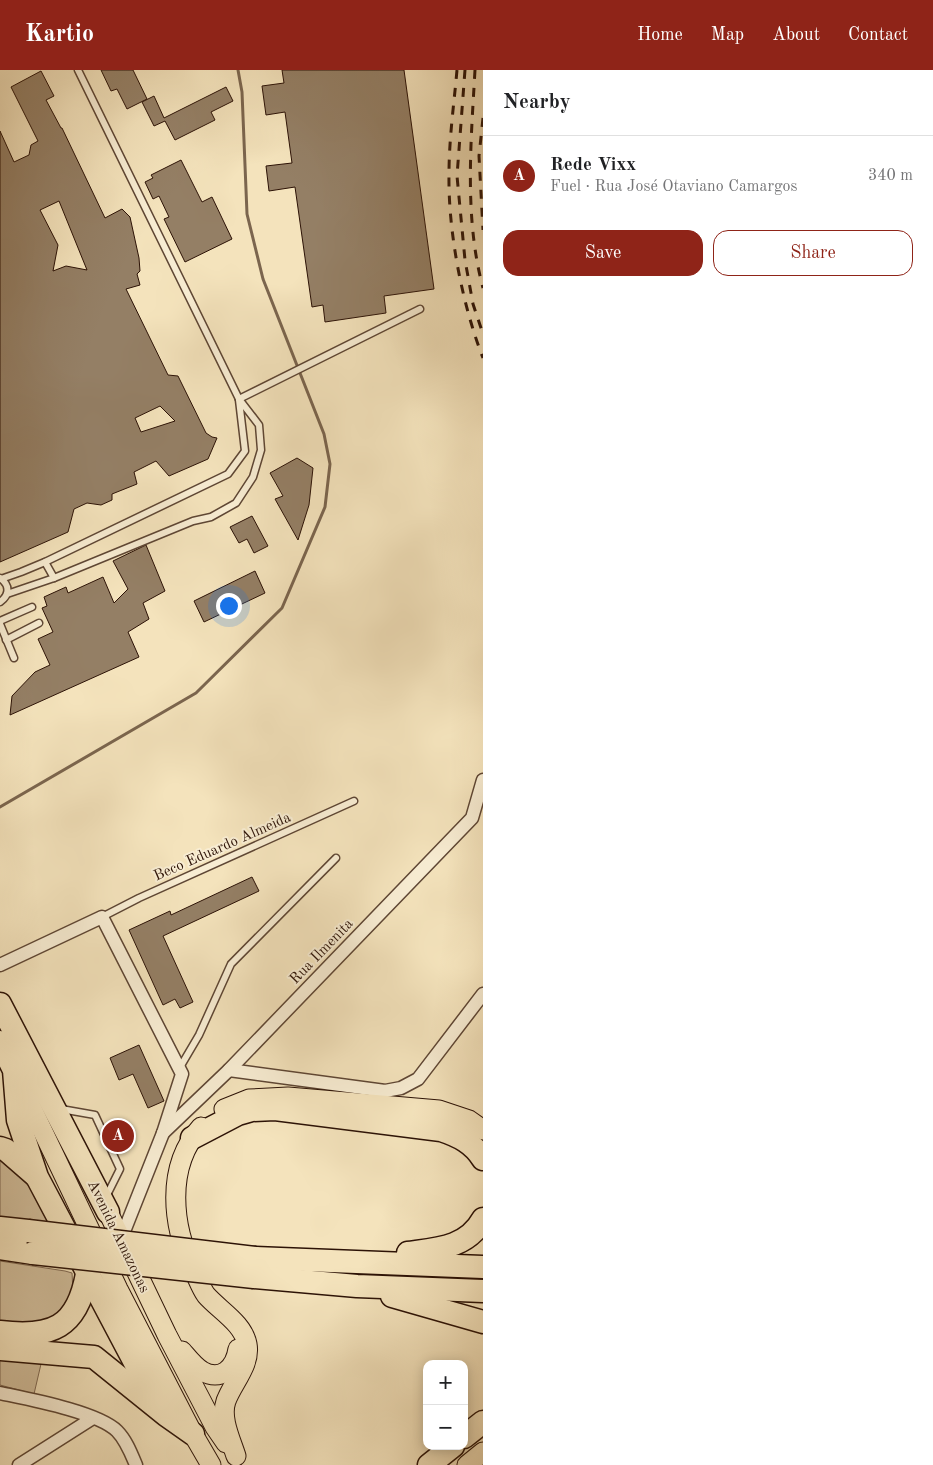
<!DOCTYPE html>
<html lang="en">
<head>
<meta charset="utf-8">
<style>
	body { margin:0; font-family:"Old Standard TT",serif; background:#f2f2f2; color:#202124 }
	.controls { position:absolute; right:15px; bottom:15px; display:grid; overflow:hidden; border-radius:10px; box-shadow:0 2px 12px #0003 }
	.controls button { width:45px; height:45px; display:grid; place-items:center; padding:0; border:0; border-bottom:1px solid #e0e0e0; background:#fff; color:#202124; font:25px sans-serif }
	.you { position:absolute; left:228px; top:535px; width:18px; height:18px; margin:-12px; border:4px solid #fff; border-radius:50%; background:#1a73e8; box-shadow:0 0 0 8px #1a73e833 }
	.badge { display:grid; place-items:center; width:32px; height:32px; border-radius:50%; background:#8f2418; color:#fff; font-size:16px; font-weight:700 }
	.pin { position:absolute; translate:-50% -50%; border:2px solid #fff; box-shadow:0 1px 5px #0006 }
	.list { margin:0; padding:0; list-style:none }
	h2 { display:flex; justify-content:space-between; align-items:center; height:65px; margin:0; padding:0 20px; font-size:21px }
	h2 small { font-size:16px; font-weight:400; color:#757577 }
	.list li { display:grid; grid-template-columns:32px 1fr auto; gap:15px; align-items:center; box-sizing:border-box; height:80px; padding:0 20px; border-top:1px solid #e0e0e0 }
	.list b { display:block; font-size:19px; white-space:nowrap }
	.list p { margin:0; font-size:16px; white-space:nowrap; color:#757577 }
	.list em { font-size:16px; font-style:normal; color:#757577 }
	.actions { display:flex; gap:10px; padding:15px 20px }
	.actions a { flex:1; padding:11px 0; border:1px solid #8f2418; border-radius:15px; text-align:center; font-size:18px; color:#8f2418 }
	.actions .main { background:#8f2418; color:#fff }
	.map { position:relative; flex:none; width:483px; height:1395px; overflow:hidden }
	header { display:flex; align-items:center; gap:30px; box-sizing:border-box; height:70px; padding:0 25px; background:#8f2418; color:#fff }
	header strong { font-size:24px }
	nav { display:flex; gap:28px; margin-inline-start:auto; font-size:18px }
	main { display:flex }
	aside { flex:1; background:#fff }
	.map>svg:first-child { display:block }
	.green { fill:#d2bf9d; stroke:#7f6852 }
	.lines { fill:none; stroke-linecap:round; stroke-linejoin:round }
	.stream { stroke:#7b654e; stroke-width:3 }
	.building { fill:#947f65; stroke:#2c1206; fill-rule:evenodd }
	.service-casing { stroke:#5e4634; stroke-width:9 }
	.minor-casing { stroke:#5e4634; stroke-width:15 }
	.primary-casing { stroke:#2c1206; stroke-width:21 }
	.motorway-casing { stroke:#2c1206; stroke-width:25 }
	.service { stroke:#f8edd3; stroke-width:6 }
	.minor { stroke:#f8edd3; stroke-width:12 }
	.primary { stroke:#f4e3bc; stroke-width:19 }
	.motorway { stroke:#f4e3bc; stroke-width:22 }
	.rail { stroke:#2c1206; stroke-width:3; stroke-dasharray:9 9; stroke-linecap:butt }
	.motorway-bridge-casing { stroke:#2c1206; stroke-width:25; stroke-linecap:butt }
	.motorway-bridge { stroke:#f4e3bc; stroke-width:22 }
	.labels { text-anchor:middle; stroke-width:4; stroke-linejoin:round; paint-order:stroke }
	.street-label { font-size:15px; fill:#2c1206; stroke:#f8edd3 }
</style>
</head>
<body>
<header>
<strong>Kartio</strong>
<nav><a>Home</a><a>Map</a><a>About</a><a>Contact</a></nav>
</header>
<main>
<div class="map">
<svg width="483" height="1395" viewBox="0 0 483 1395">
	<rect width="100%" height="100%" fill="#f4e3bc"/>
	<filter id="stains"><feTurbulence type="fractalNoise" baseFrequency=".004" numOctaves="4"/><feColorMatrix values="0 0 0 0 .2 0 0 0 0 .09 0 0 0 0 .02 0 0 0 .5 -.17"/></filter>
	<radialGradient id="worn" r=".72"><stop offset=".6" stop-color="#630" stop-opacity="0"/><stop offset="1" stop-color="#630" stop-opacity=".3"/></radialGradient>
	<!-- green -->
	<g class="green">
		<path d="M0 1086 26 1107 50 1154 0 1148Z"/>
		<path d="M0 1191 65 1201 72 1203 73 1221 68 1231 55 1248 38 1254 0 1253Z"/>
		<path d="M0 1289 41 1294 34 1324 0 1315Z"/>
	</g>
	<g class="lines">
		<!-- stream -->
		<path class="stream" d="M0 737 196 623 282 538 325 437 330 394 324 364 263 209 247 144 242 22 238 0"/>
	</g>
	<!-- building -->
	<g class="building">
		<path d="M101 0H133L147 29 127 39 117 19 111 21Z"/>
		<path d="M282 0H404L434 219 384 226 386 243 325 252 323 235 312 237 295 117 269 121 266 96 292 93 285 42 266 45 262 16 284 13Z"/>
		<path d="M41 1 54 26 46 30 61 58H62L105 148 122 139 130 147 139 188 140 201 137 204 140 215 126 219 168 305 178 306 206 363 212 367 217 368 208 389 169 406 156 391 134 402 137 414 112 424V430L101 435 87 433 74 439 68 462 0 492V61L14 92 29 85 31 75 38 71 11 17ZM59 131 87 200 66 196 53 201 58 175 40 140ZM160 336 175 351 141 362 135 348Z"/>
		<path d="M226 17 233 31 211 42 215 50 175 70 165 51 154 56 142 32 154 26 164 48Z"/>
		<path d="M181 90 202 132 212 127 232 169 185 192 164 149 169 147 159 126 153 129 145 112 153 108 151 105Z"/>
		<path d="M297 388 313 398 309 435 298 470 275 429 283 426 270 403Z"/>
		<path d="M252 446 268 476 254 483 247 469 239 473 230 457Z"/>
		<path d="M146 475 165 521 143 533 149 549 128 562 139 587 10 645 12 626 35 602 50 595 38 569 53 562 42 538 47 536 44 527 66 517 68 523 103 507 114 533 128 519 113 491Z"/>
		<path d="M255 501 265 523 204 552 194 531Z"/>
		<path d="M252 807 259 821 163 866 193 932 180 938 175 929 163 935 129 860 170 841 171 845Z"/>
		<path d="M139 975 164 1031 148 1038 133 1004 119 1010 110 988Z"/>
	</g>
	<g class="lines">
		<defs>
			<g id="service">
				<path d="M239 329 420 239"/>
				<path d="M45 492 54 508"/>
				<path d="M0 508C10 515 10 525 0 532"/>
				<path d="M1 509 21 502 45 492 228 404 245 381 239 330"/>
				<path d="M7 524 54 508 193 451 211 447 236 433 253 407 261 380 259 355 239 329 78 0"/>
				<path d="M0 551 32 537"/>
				<path d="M0 554 14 588"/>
				<path d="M6 570 39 553"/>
				<path d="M102 847 139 828 354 731"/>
				<path d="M179 999 199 965 231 894 336 788"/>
				<path d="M61 1039 95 1045 120 1099 106 1127"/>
			</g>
			<g id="minor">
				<path d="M0 895 102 847 182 1004 163 1063 121 1169"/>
				<path d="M229 1000 385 1021 401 1018 418 1009 483 924"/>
				<path d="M163 1063 229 1000 472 748 483 710"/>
				<path d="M0 1323C28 1329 98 1342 117 1361 126 1370 131 1383 136 1395"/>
				<path d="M19 1395 93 1348"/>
			</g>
			<g id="primary">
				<path d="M17 1007 118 1219 193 1364 211 1395"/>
				<path d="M224 1039 249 1029 288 1027 439 1040 469 1050 483 1060"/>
				<path d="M201 1057C165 1097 172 1157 194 1201 198 1209 201 1218 206 1225 219 1240 243 1253 247 1274 251 1295 233 1312 226 1331 220 1348 231 1370 236 1386"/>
				<path d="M108 1142 167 1265 215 1357 226 1373"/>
				<path d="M182 1281C188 1288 194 1296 202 1301 221 1312 235 1298 238 1279"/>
				<path d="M467 1395 483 1382"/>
			</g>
			<g id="motorway">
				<path d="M0 934 108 1142"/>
				<path d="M0 972 14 1000 18 1050 37 1107 159 1338"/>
				<path d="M192 1068 238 1044 252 1040 275 1039 441 1060C459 1066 473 1073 483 1089"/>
				<path d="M0 1078 6 1080 36 1106"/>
				<path d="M0 1158 28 1161"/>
				<path d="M0 1178 33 1183"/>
				<path d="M408 1183C437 1179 467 1178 483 1149"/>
				<path d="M255 1188 483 1197"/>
				<path d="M254 1207 357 1216 483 1221"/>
				<path d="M392 1226 483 1252"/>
				<path d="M0 1262C52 1268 77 1258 87 1204"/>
				<path d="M0 1279 94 1287 166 1345 193 1364"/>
				<path d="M464 1367 483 1352"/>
				<path d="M429 1395 453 1376"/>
			</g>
		</defs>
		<!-- service casing -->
		<use href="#service" class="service-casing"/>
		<!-- minor casing -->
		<use href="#minor" class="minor-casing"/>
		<!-- primary casing -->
		<use href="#primary" class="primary-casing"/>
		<!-- motorway casing -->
		<use href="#motorway" class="motorway-casing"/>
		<!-- service -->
		<use href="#service" class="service"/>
		<!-- minor -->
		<use href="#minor" class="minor"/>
		<!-- primary -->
		<use href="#primary" class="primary"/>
		<!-- motorway -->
		<use href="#motorway" class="motorway"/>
		<!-- rail -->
		<g class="rail">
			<path d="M457 0C454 34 449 69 449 104 448 161 462 234 483 288"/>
			<path d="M465 0 457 106 465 190 473 234 483 264"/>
			<path d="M475 0C471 72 464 147 483 218"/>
			<path d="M483 48 479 86 483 160"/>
		</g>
		<defs>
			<g id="motorway-bridge">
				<path d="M28 1161 255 1188"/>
				<path d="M33 1183 254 1207"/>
			</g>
		</defs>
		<!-- motorway-bridge casing -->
		<use href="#motorway-bridge" class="motorway-bridge-casing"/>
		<!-- motorway-bridge -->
		<use href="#motorway-bridge" class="motorway-bridge"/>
	</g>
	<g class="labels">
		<!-- street labels -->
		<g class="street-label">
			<text transform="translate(222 776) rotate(-24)" y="5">Beco Eduardo Almeida</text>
			<text transform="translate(321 881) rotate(-46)" y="5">Rua Ilmenita</text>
			<text transform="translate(119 1166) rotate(64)" y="5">Avenida Amazonas</text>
		</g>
	</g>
	<rect width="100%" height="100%" filter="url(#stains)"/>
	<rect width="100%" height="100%" fill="url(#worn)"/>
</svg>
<div class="controls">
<button>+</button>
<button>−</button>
</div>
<div class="you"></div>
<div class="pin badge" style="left:118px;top:1066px">A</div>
</div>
<aside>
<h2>Nearby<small></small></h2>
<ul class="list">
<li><span class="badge">A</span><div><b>Rede Vixx</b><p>Fuel · Rua José Otaviano Camargos</p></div><em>340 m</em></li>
</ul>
<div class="actions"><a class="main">Save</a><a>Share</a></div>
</aside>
</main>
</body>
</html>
